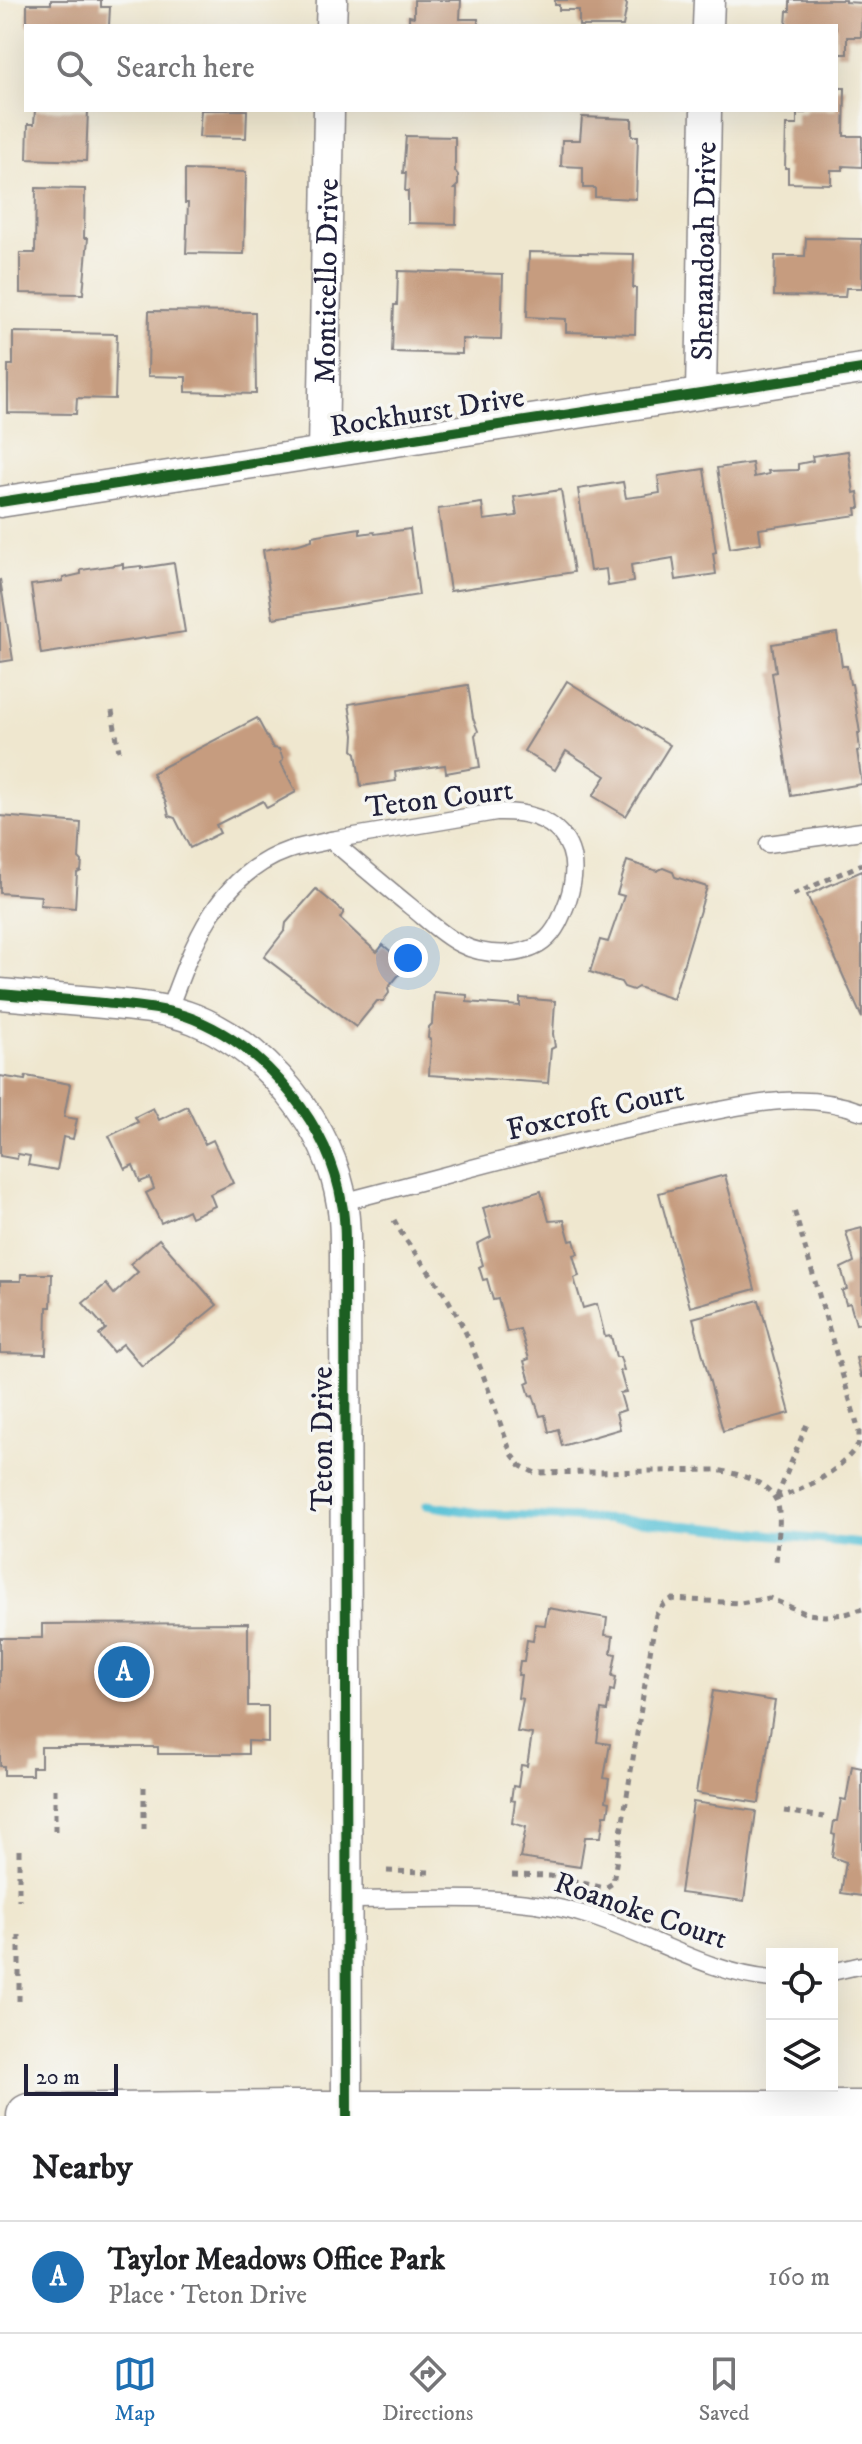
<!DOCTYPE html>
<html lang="en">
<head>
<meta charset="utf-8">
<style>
	body { margin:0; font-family:"IM FELL DW Pica",serif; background:#f6f6f6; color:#202124 }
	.controls { position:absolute; right:24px; bottom:24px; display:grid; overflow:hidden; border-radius:0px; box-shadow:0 8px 32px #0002 }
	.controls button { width:72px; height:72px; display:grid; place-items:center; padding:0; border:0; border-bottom:2px solid #e0e0e0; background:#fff; color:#202124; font:40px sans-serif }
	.scale { position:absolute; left:24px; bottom:20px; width:94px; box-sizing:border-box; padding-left:8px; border:4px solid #22223b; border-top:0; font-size:22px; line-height:28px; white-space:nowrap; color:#22223b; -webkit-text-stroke:6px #f6f6f2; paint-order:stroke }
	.you { position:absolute; left:408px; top:958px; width:28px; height:28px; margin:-20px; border:6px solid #fff; border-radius:50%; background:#1a73e8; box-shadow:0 0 0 12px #1a73e833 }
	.badge { display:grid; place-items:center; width:52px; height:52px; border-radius:50%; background:#1f6fb2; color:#fff; font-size:26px; font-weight:700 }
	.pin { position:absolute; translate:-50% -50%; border:4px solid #fff; box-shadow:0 2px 8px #0006 }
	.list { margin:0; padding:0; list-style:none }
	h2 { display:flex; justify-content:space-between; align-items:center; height:104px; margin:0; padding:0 32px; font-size:34px }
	h2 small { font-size:26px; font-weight:400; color:#757577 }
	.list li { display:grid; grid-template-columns:52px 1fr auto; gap:24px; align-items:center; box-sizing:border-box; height:112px; padding:0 32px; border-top:2px solid #e0e0e0 }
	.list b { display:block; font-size:30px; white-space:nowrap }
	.list p { margin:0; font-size:26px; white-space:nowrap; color:#757577 }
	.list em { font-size:26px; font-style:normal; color:#757577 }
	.icon { flex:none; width:44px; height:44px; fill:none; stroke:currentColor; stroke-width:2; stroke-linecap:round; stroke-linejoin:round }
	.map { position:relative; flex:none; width:862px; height:2116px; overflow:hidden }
	.search { position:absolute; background:#fff; box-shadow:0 8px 32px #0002; left:24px; right:24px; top:24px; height:88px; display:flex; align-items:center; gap:20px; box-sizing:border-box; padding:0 28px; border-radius:0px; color:#757577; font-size:30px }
	.sheet { height:216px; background:#fff }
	nav { display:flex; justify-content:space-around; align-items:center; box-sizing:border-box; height:112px; border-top:2px solid #e0e0e0; background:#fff; font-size:22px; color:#757577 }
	nav a { display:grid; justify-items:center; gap:4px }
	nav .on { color:#1f6fb2 }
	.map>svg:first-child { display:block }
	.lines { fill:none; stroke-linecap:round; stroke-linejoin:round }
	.stream { stroke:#5ac2d7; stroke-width:9 }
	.building { fill:#c69c7f }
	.lane-casing { stroke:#888485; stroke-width:19 }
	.street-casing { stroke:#888485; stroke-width:33 }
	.secondary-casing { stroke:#888485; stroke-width:47 }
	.path { stroke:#888485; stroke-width:5; stroke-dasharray:6 6; stroke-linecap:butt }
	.lane { stroke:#fff; stroke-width:16 }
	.street { stroke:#fff; stroke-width:30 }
	.secondary { stroke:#fff; stroke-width:44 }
	.cycleway-casing { stroke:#f6f6f2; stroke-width:15 }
	.cycleway { stroke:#1b5e20; stroke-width:10 }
	.labels { text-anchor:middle; stroke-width:7; stroke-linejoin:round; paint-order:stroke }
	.street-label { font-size:30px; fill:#22223b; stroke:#f6f6f2 }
</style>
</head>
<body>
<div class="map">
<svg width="862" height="2116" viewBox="0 0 862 2116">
	<rect width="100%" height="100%" fill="#f6f6f2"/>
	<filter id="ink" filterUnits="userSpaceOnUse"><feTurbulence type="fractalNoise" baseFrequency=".0125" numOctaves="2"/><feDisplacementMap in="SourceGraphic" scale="16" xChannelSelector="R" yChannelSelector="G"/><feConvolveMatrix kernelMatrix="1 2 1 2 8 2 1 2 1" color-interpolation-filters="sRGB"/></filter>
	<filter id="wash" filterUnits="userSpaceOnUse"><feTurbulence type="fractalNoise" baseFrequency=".006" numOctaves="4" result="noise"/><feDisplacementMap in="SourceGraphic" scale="32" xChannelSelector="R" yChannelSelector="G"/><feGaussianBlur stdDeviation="1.8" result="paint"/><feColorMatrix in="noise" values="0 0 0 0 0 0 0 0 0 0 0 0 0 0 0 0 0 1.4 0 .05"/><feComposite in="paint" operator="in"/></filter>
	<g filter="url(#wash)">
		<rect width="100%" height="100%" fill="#efe7cf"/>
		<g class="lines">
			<!-- stream -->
			<path class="stream" d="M427 1505 485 1514 642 1521 862 1544"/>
		</g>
		<g id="blocks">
			<!-- building -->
			<g class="building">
				<path d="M51 0H101V7H110L109 26H27V4H51Z"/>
				<path d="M414 0H461L460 19H478V26H409V16L414 17Z"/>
				<path d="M555 0H624L627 5 623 26H579V10H559V5H555Z"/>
				<path d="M790 0H846V2L862 3 861 37H847V54H836V26H786L787 11H790Z"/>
				<path d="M836 88H845L844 136H862V167L843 166V170H831V184L788 183V168H785L786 125H797V113H805V110H836Z"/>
				<path d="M35 110H88L86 161 27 159 28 124H34Z"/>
				<path d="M201 110H247L246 138 199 137Z"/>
				<path d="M582 117 632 119V136H638L636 199 595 197V188H583V167L561 166 562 140H580Z"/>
				<path d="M406 136 455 137V171L458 175V185L454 189H457L456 224 408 223V191H405L406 173H403Z"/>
				<path d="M185 170 246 172 244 254 186 253 188 203H185Z"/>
				<path d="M36 188 85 189 84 238H88L83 294 20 293V253H35Z"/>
				<path d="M806 238 862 239V288H846L845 297 774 296 775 256H805Z"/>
				<path d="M529 252 634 254 633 288H636L635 334 566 332V319L527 317Z"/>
				<path d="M398 271 503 274 501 340 462 339V354L392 352 394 305H397Z"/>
				<path d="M149 311 255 312 256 394 186 392V377L148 376Z"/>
				<path d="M13 332 117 334 115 399 77 398 76 414 8 413V365H13Z"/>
				<path d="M848 451 854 493 858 492 860 508H856L857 515 759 529 761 543 730 548 717 468 752 463 754 477 769 474 768 471 798 470V464L813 461 812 456Z"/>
				<path d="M704 469 716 552 713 553 716 574 676 580 673 558 631 565 633 582 608 586 606 569 590 571 578 489 623 482 626 498 642 496 660 493 658 476Z"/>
				<path d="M561 490 574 572 450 591 438 509 482 503 484 520 517 516 514 497Z"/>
				<path d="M360 528V534L374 532 375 534 410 529 419 595 273 618 263 550 299 544 312 540V536Z"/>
				<path d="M174 563 185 632 41 654 31 585 63 581V578L81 574V570L123 564V568L141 566V568Z"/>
				<path d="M0 579 13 660 0 662Z"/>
				<path d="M837 633 842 666H847L850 684H852L860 733H858L860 750 857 751 862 784 791 796 772 673 776 672 772 644Z"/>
				<path d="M567 681 670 745 626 816 593 796 606 776 566 751 555 770 524 751Z"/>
				<path d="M468 685 473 718 478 731 475 735 480 767 446 773 445 765 395 772 396 781 361 786 356 753 353 750 354 735 349 704Z"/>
				<path d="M257 718 273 748 279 749 283 759 281 763 296 792 267 808 263 801 216 825 220 833 190 848 175 818 169 816 166 803 152 773Z"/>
				<path d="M0 816 81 823 79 858 82 861 81 871 77 873 75 908 40 905 41 896 0 893Z"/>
				<path d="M627 861 657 871 663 868 673 872 675 877 707 887 673 999 638 987 633 990 624 987 621 982 590 972 600 940 608 942 624 896 617 894Z"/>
				<path d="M862 871V1018L807 895Z"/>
				<path d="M316 889 344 912 340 918 362 939 377 952 383 945 407 965 388 988 389 993 383 1001H377L356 1027 264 957 285 930 286 923Z"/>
				<path d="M434 992 467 995V1002L493 1004 520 1006V998L555 1001 553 1034 555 1047 551 1049 548 1083 429 1075 431 1040 428 1038 429 1027 432 1024Z"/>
				<path d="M0 1076 25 1080 26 1076 70 1084 64 1117 77 1119 73 1139 63 1137 57 1170 28 1165 30 1156 18 1154 17 1159 0 1156Z"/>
				<path d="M187 1106 205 1144 213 1140 233 1183 210 1194 215 1206 191 1217 188 1210 161 1223 146 1193 154 1189 150 1178 140 1182 133 1165 125 1169 109 1136 138 1122 135 1117 153 1108 159 1120Z"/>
				<path d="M725 1175 755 1289 690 1307 659 1193Z"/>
				<path d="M541 1191 549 1221 564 1220 570 1241 574 1240 578 1254 573 1255 579 1276 574 1278 583 1308 597 1304 605 1337 611 1336 616 1357H620L624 1370 620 1371 626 1392 620 1393 625 1410 616 1413 620 1429 562 1446 558 1429 549 1432 545 1415 540 1416 533 1395 530 1396 526 1383 530 1381 524 1361 529 1359 520 1329 507 1332 498 1299 493 1300 487 1279 483 1280 479 1267 483 1265 477 1244 491 1237 483 1208Z"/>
				<path d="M862 1228V1323L856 1324 850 1303 846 1304 842 1291 847 1289 841 1268 854 1262 846 1232Z"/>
				<path d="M159 1239 217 1305 142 1366 123 1344 113 1352 99 1335 106 1329 83 1303 106 1284 114 1294 138 1272 130 1264Z"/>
				<path d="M21 1274H52L51 1307H47L46 1354 0 1353V1281H21Z"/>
				<path d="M759 1300 790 1413 723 1431 693 1318Z"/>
				<path d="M862 1356V1377H861L856 1358Z"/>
				<path d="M548 1608 607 1618 605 1635 613 1636 611 1653 616 1654 612 1676 616 1677 614 1691 610 1690 607 1711 601 1710 597 1742 610 1744 604 1778 609 1779 606 1801 610 1802 608 1815H604L601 1837H585L580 1867 520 1858 526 1827 512 1823 515 1801 511 1800 513 1786 518 1787 521 1765 527 1766 532 1734 517 1732 523 1699 518 1698 521 1675H518L520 1661H524L527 1640 533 1641 535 1624 545 1625Z"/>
				<path d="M248 1623V1706H268V1742L248 1741V1754H158V1747H41V1767H32V1775H4V1766H0V1638H42V1624Z"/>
				<path d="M713 1691 775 1701 759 1803 696 1793Z"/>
				<path d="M852 1766 862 1768V1896L841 1893 846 1862 832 1857 835 1835 832 1834 834 1821H837L841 1799 846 1800Z"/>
				<path d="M693 1802 756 1811 744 1901 680 1893Z"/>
			</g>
		</g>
	</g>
	<g filter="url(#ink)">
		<use href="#blocks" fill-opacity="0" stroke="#888485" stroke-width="2"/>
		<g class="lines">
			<defs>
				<g id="lane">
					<path d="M496 812C553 810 587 842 568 900 562 916 556 932 543 942 522 958 483 956 460 944 442 935 427 920 411 907 384 885 358 863 331 840Z"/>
					<path d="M768 844 862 831"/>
					<path d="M168 1012C192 946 217 875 289 850 302 846 317 844 331 840"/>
					<path d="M342 1202C449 1175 555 1144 663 1122 729 1109 797 1087 862 1112"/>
					<path d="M348 1900C424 1900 513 1892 586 1915 646 1933 709 1974 772 1979"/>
					<path d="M832 1972 862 1965"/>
				</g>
				<g id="street">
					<path d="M331 26 332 0"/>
					<path d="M708 26 709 0"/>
					<path id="s1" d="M701 393 706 110"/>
					<path id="s2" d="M323 451 329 110"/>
					<path d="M0 502 862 369"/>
					<path d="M0 994C35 997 69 1000 104 1003 134 1006 166 1008 194 1019 267 1049 330 1126 342 1204 345 1218 345 1233 345 1247L347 2116"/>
				</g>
				<path id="secondary" d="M29 2116 289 2113H862"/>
			</defs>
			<!-- lane casing -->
			<use href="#lane" class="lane-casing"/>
			<!-- street casing -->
			<use href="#street" class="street-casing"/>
			<!-- secondary casing -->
			<use href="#secondary" class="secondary-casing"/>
			<!-- path -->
			<g class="path">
				<path d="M112 711 119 751"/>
				<path d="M793 895 862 864"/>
				<path d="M394 1220C410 1250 433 1274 450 1303 476 1345 493 1406 511 1453L521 1466 535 1473 716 1470C735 1473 766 1480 776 1500 783 1512 777 1547 776 1562"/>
				<path d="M777 1497 807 1424"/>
				<path d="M776 1498C807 1489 841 1471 859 1443V1431L794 1210"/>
				<path d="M144 1787V1833"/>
				<path d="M55 1789V1834"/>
				<path d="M784 1811 824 1817"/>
				<path d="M19 1850V1900"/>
				<path d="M387 1871 430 1872"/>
				<path d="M512 1875 550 1876 605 1888 613 1883 656 1615 664 1604 673 1599 740 1603 769 1598 807 1614 825 1616 846 1614 862 1609"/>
				<path d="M19 1935V2004"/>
			</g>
			<!-- lane -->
			<use href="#lane" class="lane"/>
			<!-- street -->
			<use href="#street" class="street"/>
			<!-- secondary -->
			<use href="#secondary" class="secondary"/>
			<defs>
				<g id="cycleway">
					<path d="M0 502 862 369"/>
					<path d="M0 994C35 997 69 1000 104 1003 134 1006 166 1008 194 1019 267 1049 330 1126 342 1204 345 1218 345 1233 345 1247L347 2116"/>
				</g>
			</defs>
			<!-- cycleway casing -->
			<use href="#cycleway" class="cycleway-casing"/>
			<!-- cycleway -->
			<use href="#cycleway" class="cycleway"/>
		</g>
	</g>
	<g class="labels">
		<!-- street labels -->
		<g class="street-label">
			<text dy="10" stroke="none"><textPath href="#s1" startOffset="142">Shenandoah Drive</textPath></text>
			<text dy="10" stroke="none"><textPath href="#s2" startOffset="170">Monticello Drive</textPath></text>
			<text transform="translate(427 411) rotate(-9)" y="10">Rockhurst Drive</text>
			<text transform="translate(439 798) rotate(-7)" y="10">Teton Court</text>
			<text transform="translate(595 1110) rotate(-13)" y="10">Foxcroft Court</text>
			<text transform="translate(322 1439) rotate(-90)" y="10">Teton Drive</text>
			<text transform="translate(641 1910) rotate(19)" y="10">Roanoke Court</text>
		</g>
	</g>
</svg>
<div class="controls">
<button><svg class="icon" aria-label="locate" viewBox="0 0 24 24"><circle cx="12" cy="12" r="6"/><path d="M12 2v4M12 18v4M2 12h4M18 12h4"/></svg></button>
<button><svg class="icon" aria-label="layers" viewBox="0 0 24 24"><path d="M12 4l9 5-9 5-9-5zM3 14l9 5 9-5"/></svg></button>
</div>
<div class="scale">20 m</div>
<div class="you"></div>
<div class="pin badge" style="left:124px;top:1672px">A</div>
<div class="search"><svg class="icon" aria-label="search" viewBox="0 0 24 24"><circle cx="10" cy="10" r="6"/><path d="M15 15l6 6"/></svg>Search here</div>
</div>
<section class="sheet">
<h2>Nearby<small></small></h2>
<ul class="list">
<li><span class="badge">A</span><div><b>Taylor Meadows Office Park</b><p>Place · Teton Drive</p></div><em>160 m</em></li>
</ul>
</section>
<nav>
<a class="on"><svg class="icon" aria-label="map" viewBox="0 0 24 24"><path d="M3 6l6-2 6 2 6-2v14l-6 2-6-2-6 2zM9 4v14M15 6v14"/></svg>Map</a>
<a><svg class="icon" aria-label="directions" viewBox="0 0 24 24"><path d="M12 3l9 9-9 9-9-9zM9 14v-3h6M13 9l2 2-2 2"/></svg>Directions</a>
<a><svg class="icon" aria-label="saved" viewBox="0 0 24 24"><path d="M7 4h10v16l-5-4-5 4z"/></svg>Saved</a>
</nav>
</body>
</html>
